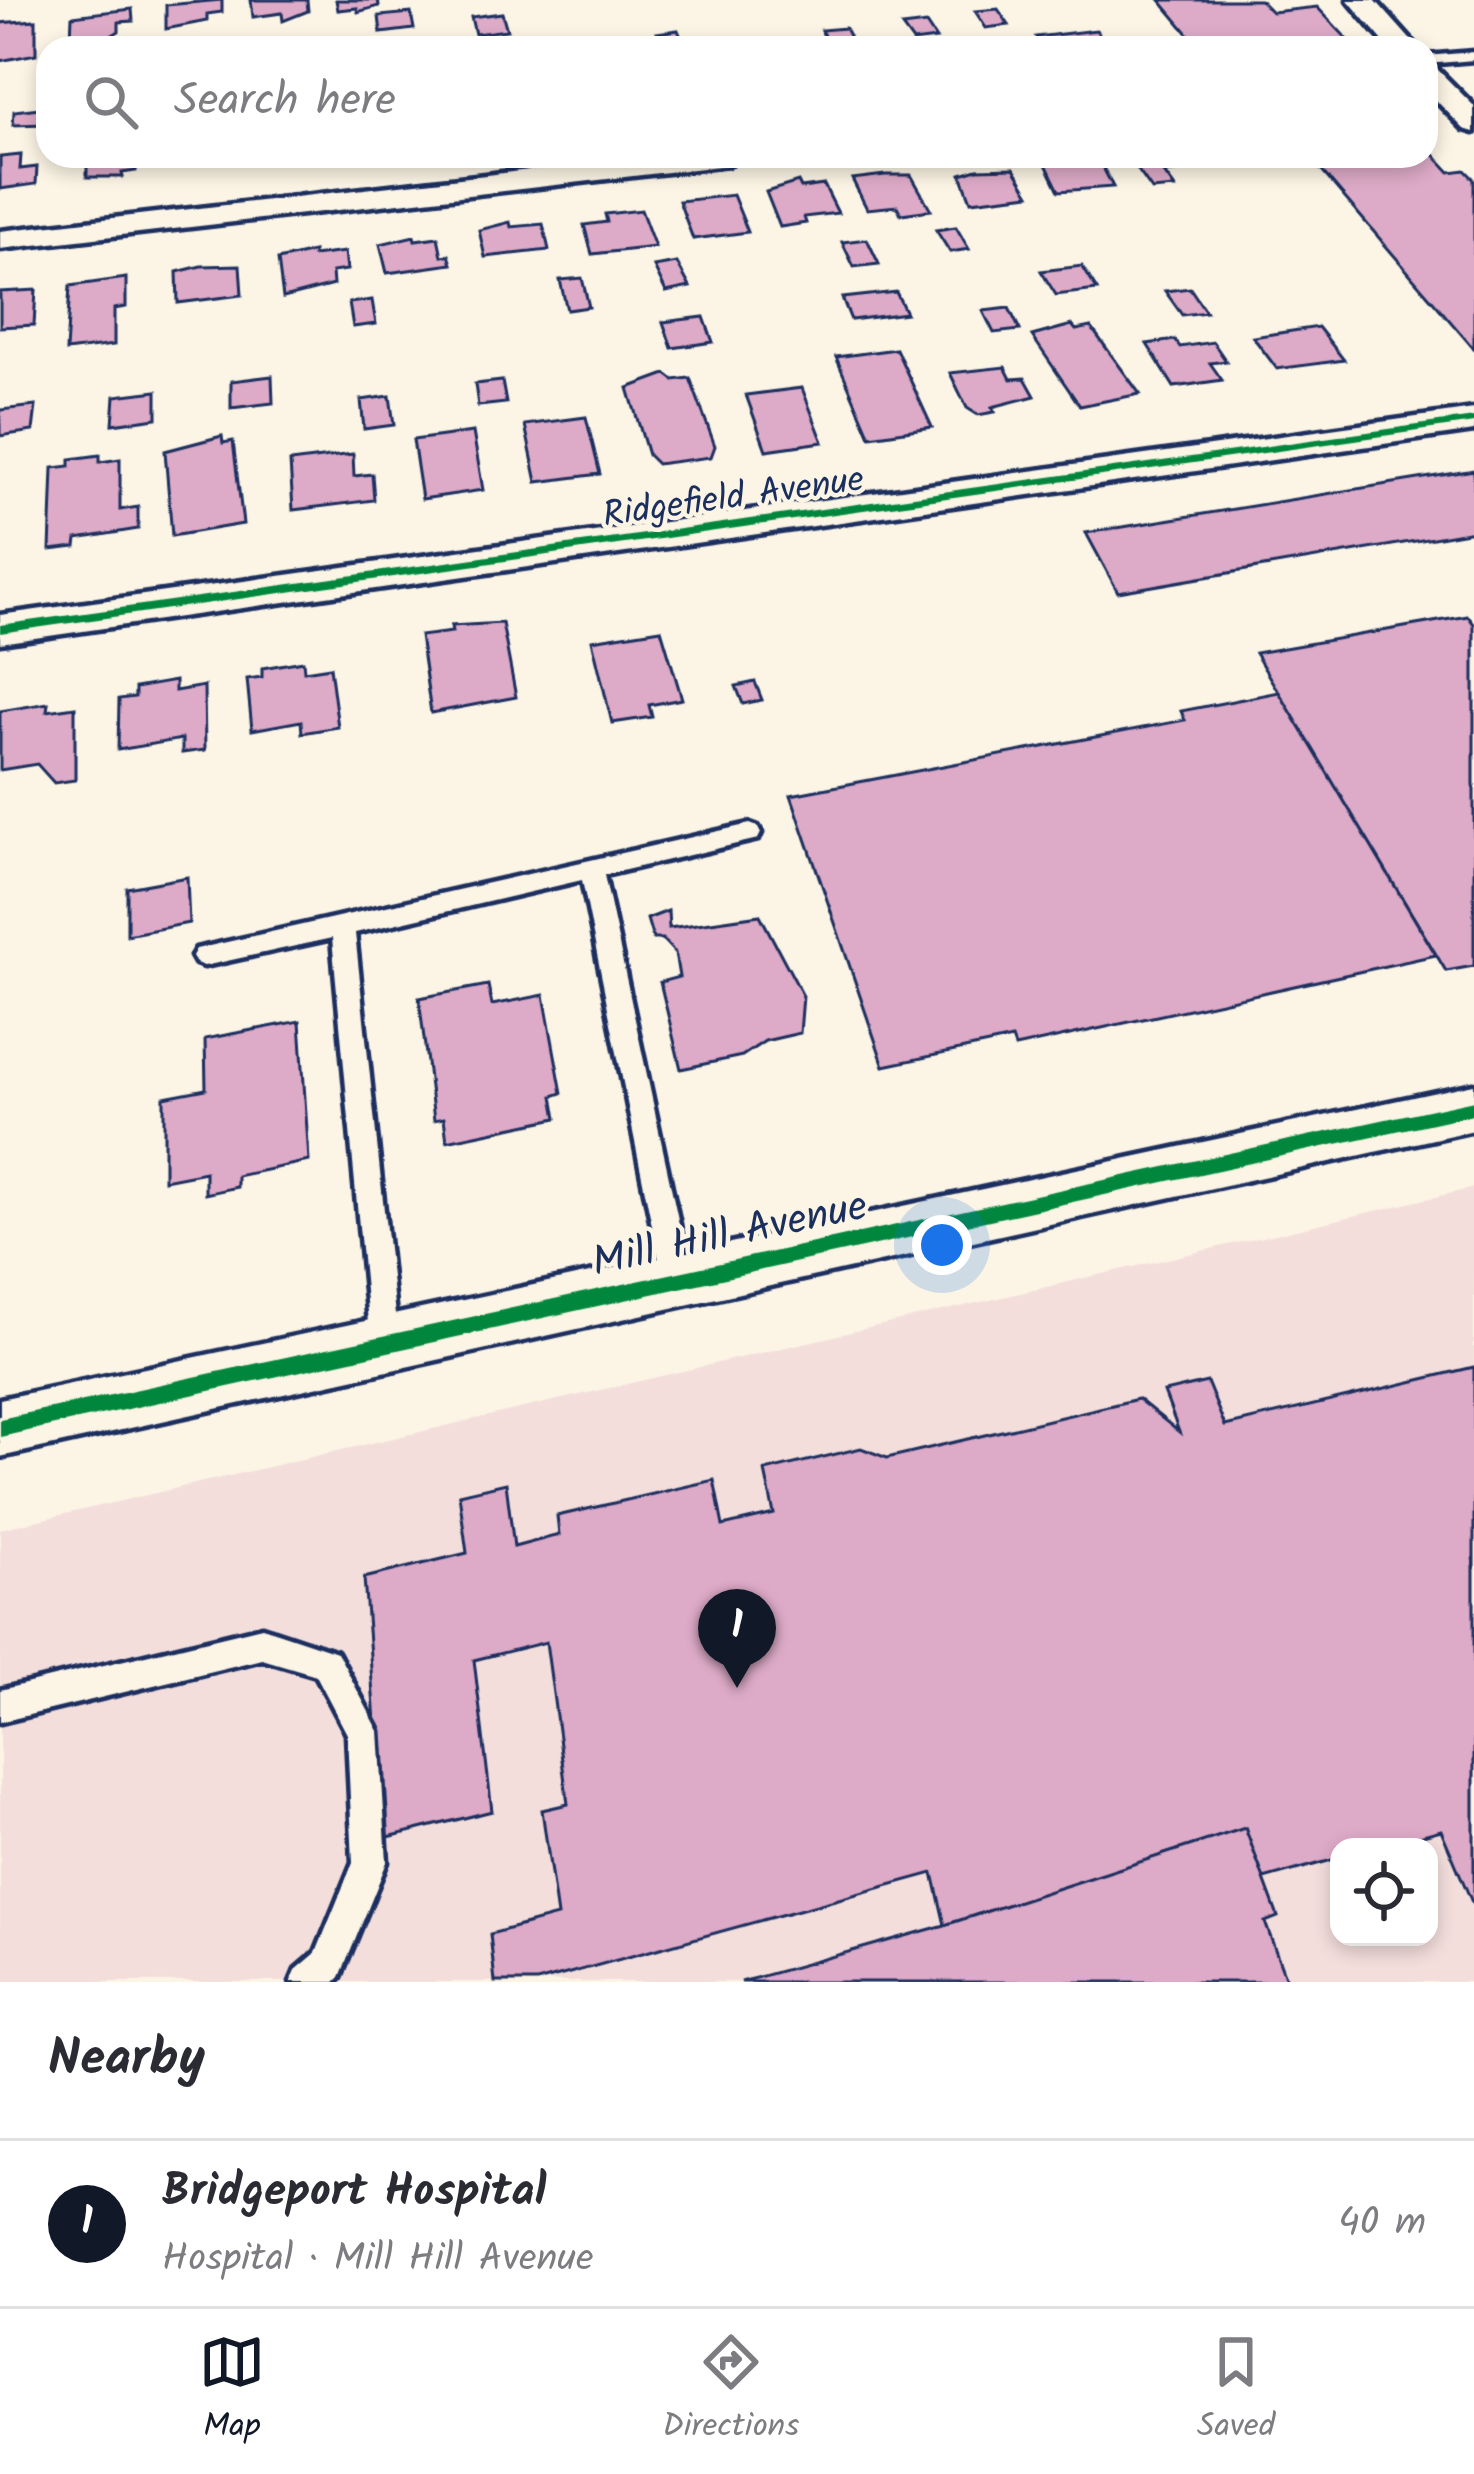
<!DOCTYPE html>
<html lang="en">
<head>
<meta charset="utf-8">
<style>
	body { margin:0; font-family:Kalam,sans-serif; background:#f2f2f3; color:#2b2b33 }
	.controls { position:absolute; right:36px; bottom:36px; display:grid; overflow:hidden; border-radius:24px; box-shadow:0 6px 18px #0003 }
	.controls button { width:108px; height:108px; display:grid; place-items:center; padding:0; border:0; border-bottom:3px solid #e1e1e2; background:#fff; color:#2b2b33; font:60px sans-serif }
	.you { position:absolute; left:942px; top:1245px; width:42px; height:42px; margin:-30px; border:9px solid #fff; border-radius:50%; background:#1a73e8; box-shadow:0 0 0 18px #1a73e833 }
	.badge { display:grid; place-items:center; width:78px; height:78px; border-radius:50%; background:#111827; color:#fff; font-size:39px; font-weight:700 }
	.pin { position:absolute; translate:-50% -99px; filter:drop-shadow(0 3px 6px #0008) }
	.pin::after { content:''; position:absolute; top:63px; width:42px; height:36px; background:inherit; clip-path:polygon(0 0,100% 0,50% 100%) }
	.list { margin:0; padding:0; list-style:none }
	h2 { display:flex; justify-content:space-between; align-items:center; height:156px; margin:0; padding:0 48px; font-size:51px }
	h2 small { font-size:39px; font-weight:400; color:#7c7c81 }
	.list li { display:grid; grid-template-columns:78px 1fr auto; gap:36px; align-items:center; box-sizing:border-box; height:168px; padding:0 48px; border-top:3px solid #e1e1e2 }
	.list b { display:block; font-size:45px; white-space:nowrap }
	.list p { margin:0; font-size:39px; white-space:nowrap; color:#7c7c81 }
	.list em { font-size:39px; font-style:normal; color:#7c7c81 }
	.icon { flex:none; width:66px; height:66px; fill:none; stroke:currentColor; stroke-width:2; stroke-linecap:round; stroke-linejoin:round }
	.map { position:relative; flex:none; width:1474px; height:1982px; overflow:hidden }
	.search { position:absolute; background:#fff; box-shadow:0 6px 18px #0003; left:36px; right:36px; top:36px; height:132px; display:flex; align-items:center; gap:30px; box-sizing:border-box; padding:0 42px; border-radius:36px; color:#7c7c81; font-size:45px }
	.sheet { height:324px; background:#fff }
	nav { display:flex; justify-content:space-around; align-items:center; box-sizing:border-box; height:168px; border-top:3px solid #e1e1e2; background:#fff; font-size:33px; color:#7c7c81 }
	nav a { display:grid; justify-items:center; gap:6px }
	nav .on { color:#111827 }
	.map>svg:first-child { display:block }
	.built { fill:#f3dedc; fill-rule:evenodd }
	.building { fill:#ddaac7; stroke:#1b2f5e; stroke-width:3 }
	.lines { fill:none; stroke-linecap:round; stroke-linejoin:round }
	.service-casing { stroke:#1b2f5e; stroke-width:9 }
	.minor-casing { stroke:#1b2f5e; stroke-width:9 }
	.service { fill:#fcf5e5; fill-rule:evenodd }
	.minor { fill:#fcf5e5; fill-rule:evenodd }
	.cycleway-casing { stroke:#fcf5e5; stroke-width:7 }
	.cycleway { fill:#00873e; fill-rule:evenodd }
	.labels { text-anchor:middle; stroke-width:9; stroke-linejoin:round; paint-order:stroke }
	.far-street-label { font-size:36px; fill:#1b2f5e; stroke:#fcf5e5 }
	.street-label { font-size:42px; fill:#1b2f5e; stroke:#fcf5e5 }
</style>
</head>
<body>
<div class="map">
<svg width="1474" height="1982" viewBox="0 0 1474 1982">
	<rect width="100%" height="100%" fill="#fcf5e5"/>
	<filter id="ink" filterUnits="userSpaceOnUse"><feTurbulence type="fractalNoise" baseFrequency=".00833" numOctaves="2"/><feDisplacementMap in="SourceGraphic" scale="24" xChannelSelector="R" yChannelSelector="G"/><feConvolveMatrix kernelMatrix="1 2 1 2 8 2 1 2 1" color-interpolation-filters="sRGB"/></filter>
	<g filter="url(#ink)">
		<!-- built -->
		<path class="built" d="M1474 1188V1982H0V1529ZM1339 1847H1429V1937H1339Z"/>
		<!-- building -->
		<g class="building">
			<path d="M222 0V12L207 14V21L166 29V5Z"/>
			<path d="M251 0H307L308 11 283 21 282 13 253 17Z"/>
			<path d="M336 0H378L379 6 358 12 357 8 338 10Z"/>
			<path d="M1160 0H1260L1272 12 1317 7 1353 45 1200 48Z"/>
			<path d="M132 9 133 21 119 22V31L111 36 71 39 72 16Z"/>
			<path d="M998 9 1009 25 986 28 975 11Z"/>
			<path d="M411 13 414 29 381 33 379 16Z"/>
			<path d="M502 13 507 30 475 34 471 17Z"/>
			<path d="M36 20V54L0 61V23Z"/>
			<path d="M926 24 936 39 913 42 902 27Z"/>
			<path d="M845 28 853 44 829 46 821 30Z"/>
			<path d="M678 30 685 46 664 48 657 33Z"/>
			<path d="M1096 30 1107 44 1043 48 1036 37Z"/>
			<path d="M48 107V124L13 125 14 111Z"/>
			<path d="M1426 146 1450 172 1465 170 1474 179V349L1309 156H1426Z"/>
			<path d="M21 155 20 169 37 167 36 184 0 189V157Z"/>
			<path d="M87 156H136V171L122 173 123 177H87Z"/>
			<path d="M1097 156 1113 187 1059 191 1044 160Z"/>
			<path d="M1128 156H1187L1197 169 1164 173 1175 188 1152 190Z"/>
			<path d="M1014 168 1030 194 971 201 961 174 977 169Z"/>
			<path d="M885 175H911L931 210 901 214 897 206 867 209 852 179Z"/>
			<path d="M798 182 801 188 824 185 838 213 804 217 806 223 780 227 766 192Z"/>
			<path d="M733 195 748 232 693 239 679 201Z"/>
			<path d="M641 210 655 247 592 254 584 225 607 222 605 214Z"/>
			<path d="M510 222 511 227 543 224 549 250 485 257 479 230Z"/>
			<path d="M956 227 969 249 950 252 936 230Z"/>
			<path d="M414 236 415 240 438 237 442 256 449 255 452 264 387 273 380 244Z"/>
			<path d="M867 239 879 264 854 267 842 242Z"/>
			<path d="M313 252V256L345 252 347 270 332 272 333 285 283 298 278 260Z"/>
			<path d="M677 263 690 287 666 292 654 267Z"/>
			<path d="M240 265 242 295 178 303 177 272 201 266Z"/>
			<path d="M1082 266 1097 290 1056 295 1041 271Z"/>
			<path d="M126 278V307L114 309V345L66 351 70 286Z"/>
			<path d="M582 278 589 307 567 310 560 280Z"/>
			<path d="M1190 288 1206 312 1182 315 1165 291Z"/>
			<path d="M36 290 34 325 0 327V292Z"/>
			<path d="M896 292 906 313 851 320 842 298Z"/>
			<path d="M372 300 376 324 353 327 349 303Z"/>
			<path d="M1009 308 1020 330 994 333 983 311Z"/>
			<path d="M704 317 713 342 672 348 663 322Z"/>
			<path d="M1072 325 1076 330 1091 327 1140 394 1080 406 1032 336Z"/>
			<path d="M1318 327 1344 360 1277 369 1253 337Z"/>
			<path d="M1175 340 1180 347 1213 342 1226 361 1210 363 1222 380 1174 387 1147 344Z"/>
			<path d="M896 349 932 427 870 436 836 357Z"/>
			<path d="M1005 367 1011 379 1025 378 1035 396 992 407 995 412 978 415 967 408 950 373Z"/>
			<path d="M666 374 674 380 690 378 715 446 711 457 657 464 648 455 628 388Z"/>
			<path d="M272 376 273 403 231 408V381Z"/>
			<path d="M502 381 506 403 478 406 475 384Z"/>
			<path d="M802 388 823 442 766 450 746 395Z"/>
			<path d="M157 391V418L113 424 115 396Z"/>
			<path d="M390 396 394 425 364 429 361 400Z"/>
			<path d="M36 406 33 431 0 436V410Z"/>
			<path d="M586 417 600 474 537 482 525 425Z"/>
			<path d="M473 432 483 490 422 499 413 440Z"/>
			<path d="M222 436 223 443 233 441 243 524 172 536 165 451Z"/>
			<path d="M353 454 354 476 372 474 374 500 293 510 290 462Z"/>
			<path d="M100 455V462L120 459V510L138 507V529L77 539 76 547 50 550 53 468 70 466V459Z"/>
			<path d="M1474 470V531L1118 592 1086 533Z"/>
			<path d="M1468 616 1474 624V966L1446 971 1255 653Z"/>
			<path d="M502 623 516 697 431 713 420 636 452 632 451 626Z"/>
			<path d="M661 629 682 699 649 705 652 717 612 723 592 640Z"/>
			<path d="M303 661 304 671 330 667 338 727 302 733 301 721 252 730 247 679 262 677V668Z"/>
			<path d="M175 681V691L204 686 205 750 182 753V739L118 750 119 699 135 697V688Z"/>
			<path d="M755 682 762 700 743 704 736 686Z"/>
			<path d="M1279 692 1436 955 1015 1047 1012 1039 884 1066 791 795 1185 720 1181 711Z"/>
			<path d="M48 703 47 711 75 707V780L54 783 37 764 0 770V711Z"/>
			<path d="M187 877 189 923 127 935V888Z"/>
			<path d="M668 911 669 928 760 915 803 996 800 1033 765 1041 742 1056 681 1069 660 982 679 977 675 953 662 939H653L647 919Z"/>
			<path d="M488 985 492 1005 544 995 562 1093 553 1096 557 1118 447 1141 444 1118 434 1120 419 998Z"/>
			<path d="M300 1021 309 1161 237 1176V1187L205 1194V1172L164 1180V1097L206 1089 205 1039Z"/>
			<path d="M1474 1367V1907L1441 1830 1379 1847H1339V1858L1264 1879 1245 1828 945 1925 933 1873 537 1982H495L490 1934 557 1916 542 1810 568 1804 546 1642 474 1660 492 1811 384 1838 364 1578 467 1553 459 1494 506 1483 514 1547 559 1535 557 1516 714 1480 723 1526 774 1514 765 1471 861 1448 887 1458 1138 1399 1179 1432 1164 1392 1207 1382 1225 1426Z"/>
			<path d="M1245 1828 1278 1917 1265 1922 1287 1982H741L945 1925Z"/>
		</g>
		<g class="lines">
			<defs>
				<g id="service">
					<path d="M1474 52V60L1426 64V56Z"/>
					<path d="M750 824 758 827 761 833 758 839 604 875 691 1280 687 1289 677 1293 667 1289 663 1280 582 880 355 933 398 1344 394 1354 384 1358 374 1354 370 1344 332 938 204 966 196 963 192 956 196 949Z"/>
					<path d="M262 1627 337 1652 379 1731 387 1862 340 1977 335 1982H291L296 1970 316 1953 353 1862 347 1734 316 1675 262 1659 0 1722V1690Z"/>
				</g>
				<g id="minor">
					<path d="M1348 0H1375L1418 48H1389Z"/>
					<path d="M1426 66 1436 68 1474 106V132L1464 129 1426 90Z"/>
					<path d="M650 156H743L728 165 0 249V231Z"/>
					<path d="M1474 409V431L0 643V615Z"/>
					<path d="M1474 1084V1130L0 1457V1399Z"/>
				</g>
			</defs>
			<!-- service casing -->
			<use href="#service" class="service-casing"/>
			<!-- minor casing -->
			<use href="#minor" class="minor-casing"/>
			<!-- service -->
			<use href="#service" class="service"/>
			<!-- minor -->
			<use href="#minor" class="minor"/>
			<defs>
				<g id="cycleway">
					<path d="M1474 417V423L0 633V625Z"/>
					<path d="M1474 1100V1114L0 1437V1419Z"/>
				</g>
			</defs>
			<!-- cycleway casing -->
			<use href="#cycleway" class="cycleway-casing"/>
			<!-- cycleway -->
			<use href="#cycleway" class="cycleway"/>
		</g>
	</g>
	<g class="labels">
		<!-- far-street labels -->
		<g class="far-street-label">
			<text transform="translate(733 495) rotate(-8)" y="13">Ridgefield Avenue</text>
		</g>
		<!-- street labels -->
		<g class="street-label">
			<text transform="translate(729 1232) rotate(-12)" y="15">Mill Hill Avenue</text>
		</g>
	</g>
</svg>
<div class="controls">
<button><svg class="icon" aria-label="locate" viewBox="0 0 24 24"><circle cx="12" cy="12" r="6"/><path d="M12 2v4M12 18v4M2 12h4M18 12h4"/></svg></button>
</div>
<div class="you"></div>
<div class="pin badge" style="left:737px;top:1688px">1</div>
<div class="search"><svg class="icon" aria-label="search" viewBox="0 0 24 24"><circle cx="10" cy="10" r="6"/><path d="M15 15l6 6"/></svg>Search here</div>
</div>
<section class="sheet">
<h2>Nearby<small></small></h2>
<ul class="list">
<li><span class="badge">1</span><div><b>Bridgeport Hospital</b><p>Hospital · Mill Hill Avenue</p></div><em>40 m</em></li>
</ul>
</section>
<nav>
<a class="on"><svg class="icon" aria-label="map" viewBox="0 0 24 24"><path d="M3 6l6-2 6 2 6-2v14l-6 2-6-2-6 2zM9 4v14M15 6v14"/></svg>Map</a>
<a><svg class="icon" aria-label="directions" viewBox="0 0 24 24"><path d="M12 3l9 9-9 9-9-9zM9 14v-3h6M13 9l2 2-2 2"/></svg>Directions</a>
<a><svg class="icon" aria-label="saved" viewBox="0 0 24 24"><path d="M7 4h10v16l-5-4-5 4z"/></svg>Saved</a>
</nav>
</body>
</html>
